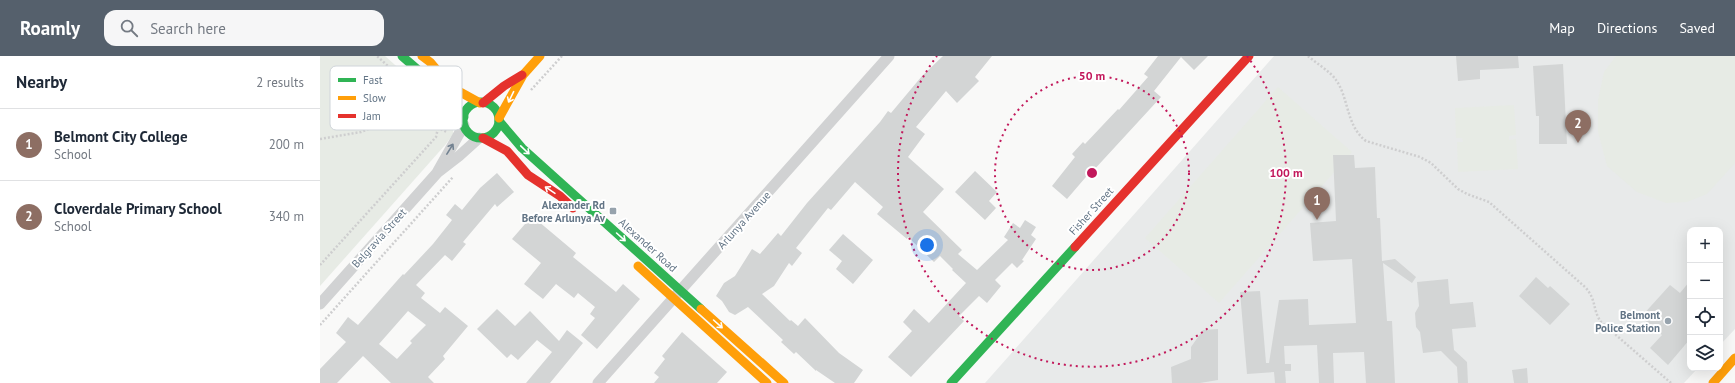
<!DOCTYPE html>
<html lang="en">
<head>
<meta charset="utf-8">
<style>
	body { margin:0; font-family:"PT Sans",sans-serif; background:#f6f6f7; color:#1f2937 }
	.controls { position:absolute; right:12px; bottom:12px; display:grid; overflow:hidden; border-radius:8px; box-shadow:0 4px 16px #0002 }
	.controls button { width:36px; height:36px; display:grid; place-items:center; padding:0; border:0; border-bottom:1px solid #e0e1e3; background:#fff; color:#1f2937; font:20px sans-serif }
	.you { position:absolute; left:607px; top:189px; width:14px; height:14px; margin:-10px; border:3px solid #fff; border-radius:50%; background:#1a73e8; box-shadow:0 0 0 6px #1a73e833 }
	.badge { display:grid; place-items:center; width:26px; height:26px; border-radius:50%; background:#55606c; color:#fff; font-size:13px; font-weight:700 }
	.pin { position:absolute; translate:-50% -33px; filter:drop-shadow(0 1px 2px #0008) }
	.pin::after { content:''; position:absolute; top:21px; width:14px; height:12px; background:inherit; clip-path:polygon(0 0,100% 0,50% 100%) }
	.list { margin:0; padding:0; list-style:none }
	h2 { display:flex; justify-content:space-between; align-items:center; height:52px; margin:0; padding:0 16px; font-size:17px }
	h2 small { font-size:13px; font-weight:400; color:#747a83 }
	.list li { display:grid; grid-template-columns:26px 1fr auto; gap:12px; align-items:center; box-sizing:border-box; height:72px; padding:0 16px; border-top:1px solid #e0e1e3 }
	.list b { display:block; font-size:15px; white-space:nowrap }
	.list p { margin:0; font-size:13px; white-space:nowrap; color:#747a83 }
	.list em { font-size:13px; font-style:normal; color:#747a83 }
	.icon { flex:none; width:22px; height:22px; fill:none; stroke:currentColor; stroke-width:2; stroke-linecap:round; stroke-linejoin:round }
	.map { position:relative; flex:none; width:1415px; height:327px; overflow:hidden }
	header { display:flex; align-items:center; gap:24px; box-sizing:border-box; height:56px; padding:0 20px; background:#55606c; color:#fff }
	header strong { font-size:19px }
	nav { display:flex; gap:22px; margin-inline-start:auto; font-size:14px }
	.search { width:280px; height:36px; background:#f6f6f7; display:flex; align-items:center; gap:10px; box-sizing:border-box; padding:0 14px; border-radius:12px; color:#747a83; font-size:15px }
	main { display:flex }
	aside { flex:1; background:#fff }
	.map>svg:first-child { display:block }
	.built { fill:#e8eaea }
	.green { fill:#e7ebe5 }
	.building { fill:#d3d5d5; fill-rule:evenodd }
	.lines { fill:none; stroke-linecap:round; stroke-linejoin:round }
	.path { stroke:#cececf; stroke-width:2.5; stroke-dasharray:2 2; stroke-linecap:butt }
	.street { stroke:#d1d2d3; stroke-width:11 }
	.fast { stroke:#30b455; stroke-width:9 }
	.slow { stroke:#ff9f0a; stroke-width:9 }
	.jam { stroke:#e5322d; stroke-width:9 }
	.oneway { stroke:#fff }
	.oneway2 { stroke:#738291 }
	.ring { fill:none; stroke:#c2185b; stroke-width:2; stroke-dasharray:2 4 }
	.poi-dot { fill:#97a3ad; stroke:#fff; stroke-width:1.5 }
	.labels { text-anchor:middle; stroke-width:4; stroke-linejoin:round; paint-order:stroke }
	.poi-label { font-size:11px; font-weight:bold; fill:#627485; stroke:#fff; text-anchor:end }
	.street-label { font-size:11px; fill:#627485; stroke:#fff }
	.key { fill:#fff; stroke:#d0d5da; stroke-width:1 }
	.key-label { font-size:11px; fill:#627485 }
	.centre { fill:#c2185b; stroke:#fff; stroke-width:2 }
	.ring-label { font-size:12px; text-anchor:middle; font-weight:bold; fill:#c2185b; stroke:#fff; stroke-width:4; stroke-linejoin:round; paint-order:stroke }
</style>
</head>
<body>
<header>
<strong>Roamly</strong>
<div class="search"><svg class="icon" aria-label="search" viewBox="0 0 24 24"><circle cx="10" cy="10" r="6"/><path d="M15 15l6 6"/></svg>Search here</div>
<nav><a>Map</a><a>Directions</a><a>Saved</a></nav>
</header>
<main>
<aside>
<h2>Nearby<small>2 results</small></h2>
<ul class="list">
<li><span class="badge" style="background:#8d6e63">1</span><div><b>Belmont City College</b><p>School</p></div><em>200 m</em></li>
<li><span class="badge" style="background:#8d6e63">2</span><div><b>Cloverdale Primary School</b><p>School</p></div><em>340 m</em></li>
</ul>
</aside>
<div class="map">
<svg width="1415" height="327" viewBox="0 0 1415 327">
	<rect width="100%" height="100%" fill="#f9f9f8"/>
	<!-- built -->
	<path class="built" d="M954 0H1415V273L1400 289V174H1370V312H1378L1364 327H665Z"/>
	<!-- green -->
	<g class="green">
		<path d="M0 0H65L133 61V78L126 88 0 230Z"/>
		<path d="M1296 0H1415V107L1387 138 1367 146 1346 147 1317 136 1287 110 1278 76V44L1284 16Z"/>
		<path d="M958 31 1032 96 899 247 825 182Z"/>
		<path d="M1194 49 1196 79 1189 80V84L1196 83 1198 113 1138 116 1137 86H1143L1142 82H1136L1135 52Z"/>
	</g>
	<!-- building -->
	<g class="building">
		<path d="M623 0H672L655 21 659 25 637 47 626 35 596 71 605 78 588 101 624 133 603 156 642 194 638 198 657 214 688 184 684 181 693 167 700 172 705 164 716 171 711 179 716 183 702 204 704 205 697 212 692 207 675 224 681 230 667 247 659 240 639 260 644 265 591 321 568 301 592 275 583 266 594 253 609 267 646 227 632 214 633 213 620 200 614 206 588 181 587 183 557 158 563 151 535 126 511 154 508 152 476 192 482 197 472 210 469 207 454 230 442 238 470 265 471 264 478 270 485 262 519 297 543 314 534 327H515L496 314V315L476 296 474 298 461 286 463 284 428 251 415 259 409 256 402 245 396 240 404 227 415 220 432 193 440 198 458 177 461 180 487 147 560 66 568 55 571 57 602 20Z"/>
		<path d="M838 0H888L874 14 861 1 834 35 841 41 772 116 771 115 747 143 732 130 755 101 752 98 763 86 765 88 798 53 799 54 828 21 824 18Z"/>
		<path d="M1136 0H1198L1199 12 1160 14V23L1138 25Z"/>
		<path d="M1243 8 1247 88H1219V60H1216L1213 10Z"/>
		<path d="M1013 99H1034L1035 112 1055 111 1057 162H1060L1062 205 1075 203 1096 221 1092 227 1063 207 1067 265H1072L1075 327H1046L1044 296 1013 297 1014 327H999L997 289 964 290 965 308H971V315H965L966 327H955L954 316 927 318 920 236 940 235 946 307H949L959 244 988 243 989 269 1036 267 1032 203 993 205 990 167 1016 165Z"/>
		<path d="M655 115 677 136 669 145 676 152 665 164 635 136Z"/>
		<path d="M177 117 194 136 177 151 175 148 143 186 146 188 132 205 125 199 96 229 105 237 101 242 120 257 125 251 148 270 123 300 125 303 108 321 114 327H71L43 300 17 327H0V313L26 286 16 277 28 261 38 269 83 218 84 219 113 188 132 164 126 159 135 148 142 154 160 132ZM88 255 106 269 90 285 92 287 77 303 59 288Z"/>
		<path d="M212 160 256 197 253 201 296 236 303 228 320 243 277 293 261 279 275 262 270 258 275 251 258 237 254 242 236 228 223 243 204 228 221 207 192 183Z"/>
		<path d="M523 178 553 204 533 228 516 213 522 205 509 194Z"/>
		<path d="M1216 221 1228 232 1230 230 1250 248 1230 269 1199 240Z"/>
		<path d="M1128 223 1130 248 1153 246 1156 271 1132 273 1134 294 1147 306 1148 327H1138L1137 311 1121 295 1103 297 1100 276 1096 271 1095 257 1099 250 1097 226Z"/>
		<path d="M1370 225V283L1348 309 1330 292 1342 279 1321 261 1350 229 1360 237Z"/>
		<path d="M177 253 195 270 210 255 239 285 247 274 263 287 230 327H206L232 296 217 284 198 304 191 298 187 302 157 273Z"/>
		<path d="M898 273V324L880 327H852L851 311 871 303V291L883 274Z"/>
		<path d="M362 276 407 316 397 327H334L339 321 334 317 345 303 342 300Z"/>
		<path d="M1207 312 1208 327H1194L1192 314Z"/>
	</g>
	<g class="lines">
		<!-- path -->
		<g class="path">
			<path d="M988 0C997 8 1010 15 1016 24 1029 42 1026 70 1046 85L1100 101 1111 107 1138 133 1147 138 1169 146 1265 231C1277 244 1272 253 1281 266L1351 327"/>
			<path d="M211 34 242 0"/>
			<path d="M0 83 41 76 58 69H82L96 65 111 63 118 72 127 76"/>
			<path d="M0 209 116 81 121 59 57 0"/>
			<path d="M0 269 133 121"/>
		</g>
		<!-- street -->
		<g class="street">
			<path d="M118 115 144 69"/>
			<path d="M0 248 117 117 139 100 159 82"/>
			<path d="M278 327 569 0"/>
		</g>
		<!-- fast -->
		<g class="fast">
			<path d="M82 0 98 14 144 61"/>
			<circle cx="161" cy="64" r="18"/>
			<path d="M179 65 202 92 381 253"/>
			<path d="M631 327 755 191"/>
		</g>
		<!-- slow -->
		<g class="slow">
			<path d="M102 0 110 6 131 31 160 47"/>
			<path d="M179 62 203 19 220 0"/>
			<path d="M318 210 447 327"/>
			<path d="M381 253 464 327"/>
			<path d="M1393 327 1415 302"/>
		</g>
		<!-- jam -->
		<g class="jam">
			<path d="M163 47 184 30 202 19"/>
			<path d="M163 82 187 95 208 119 240 140 253 152"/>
			<path d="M755 191 929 0"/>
		</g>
	</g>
	<!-- one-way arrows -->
	<defs><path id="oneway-shaft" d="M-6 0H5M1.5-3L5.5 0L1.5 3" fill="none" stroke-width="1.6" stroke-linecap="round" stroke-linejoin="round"/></defs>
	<g class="oneway">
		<use href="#oneway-shaft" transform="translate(191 41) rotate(116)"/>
		<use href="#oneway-shaft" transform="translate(205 94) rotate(44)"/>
		<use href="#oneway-shaft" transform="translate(230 134) rotate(-146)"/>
		<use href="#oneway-shaft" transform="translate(301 181) rotate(42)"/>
		<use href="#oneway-shaft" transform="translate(398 268) rotate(42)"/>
	</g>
	<use class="oneway2" href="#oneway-shaft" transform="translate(130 93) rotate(-58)"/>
	<!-- distance rings -->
	<g class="ring">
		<circle cx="772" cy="117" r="97"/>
		<path d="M927 0A194 194 0 1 1 617 0"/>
	</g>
	<!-- markers -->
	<g class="poi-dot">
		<rect x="289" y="151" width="8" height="8" rx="2"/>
		<circle cx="1348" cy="265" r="4"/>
	</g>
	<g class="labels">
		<!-- poi labels -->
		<g class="poi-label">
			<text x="285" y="153">Alexander Rd<tspan x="285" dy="13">Before Arlunya Av</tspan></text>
			<text x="1340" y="263">Belmont<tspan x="1340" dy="13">Police Station</tspan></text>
		</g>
		<!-- street labels -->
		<g class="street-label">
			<text transform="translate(771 155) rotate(-48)" y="4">Fisher Street</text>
			<text transform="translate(424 164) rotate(-48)" y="4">Arlunya Avenue</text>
			<text transform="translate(59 182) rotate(-48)" y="4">Belgravia Street</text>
			<text transform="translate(328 189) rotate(42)" y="4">Alexander Road</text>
		</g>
	</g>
	<!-- legend -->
	<rect x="10" y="10" width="132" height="64" rx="6" class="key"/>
	<rect x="18" y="22" width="18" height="4" fill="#30b455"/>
	<rect x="18" y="40" width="18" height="4" fill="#ff9f0a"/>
	<rect x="18" y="58" width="18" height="4" fill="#e5322d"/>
	<g class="key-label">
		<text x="43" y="28">Fast</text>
		<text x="43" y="46">Slow</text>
		<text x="43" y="64">Jam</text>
	</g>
	<circle cx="772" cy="117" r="6" class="centre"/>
	<g class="ring-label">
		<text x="772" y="24">50 m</text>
		<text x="966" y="121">100 m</text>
	</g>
</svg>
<div class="controls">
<button>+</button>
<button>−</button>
<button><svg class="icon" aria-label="locate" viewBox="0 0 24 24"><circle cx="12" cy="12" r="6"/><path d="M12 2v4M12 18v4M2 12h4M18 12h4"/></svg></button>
<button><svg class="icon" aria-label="layers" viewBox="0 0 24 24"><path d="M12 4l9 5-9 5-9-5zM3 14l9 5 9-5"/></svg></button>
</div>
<div class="you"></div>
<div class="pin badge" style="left:997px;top:164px;background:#8d6e63">1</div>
<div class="pin badge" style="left:1258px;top:87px;background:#8d6e63">2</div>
</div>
</main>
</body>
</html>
